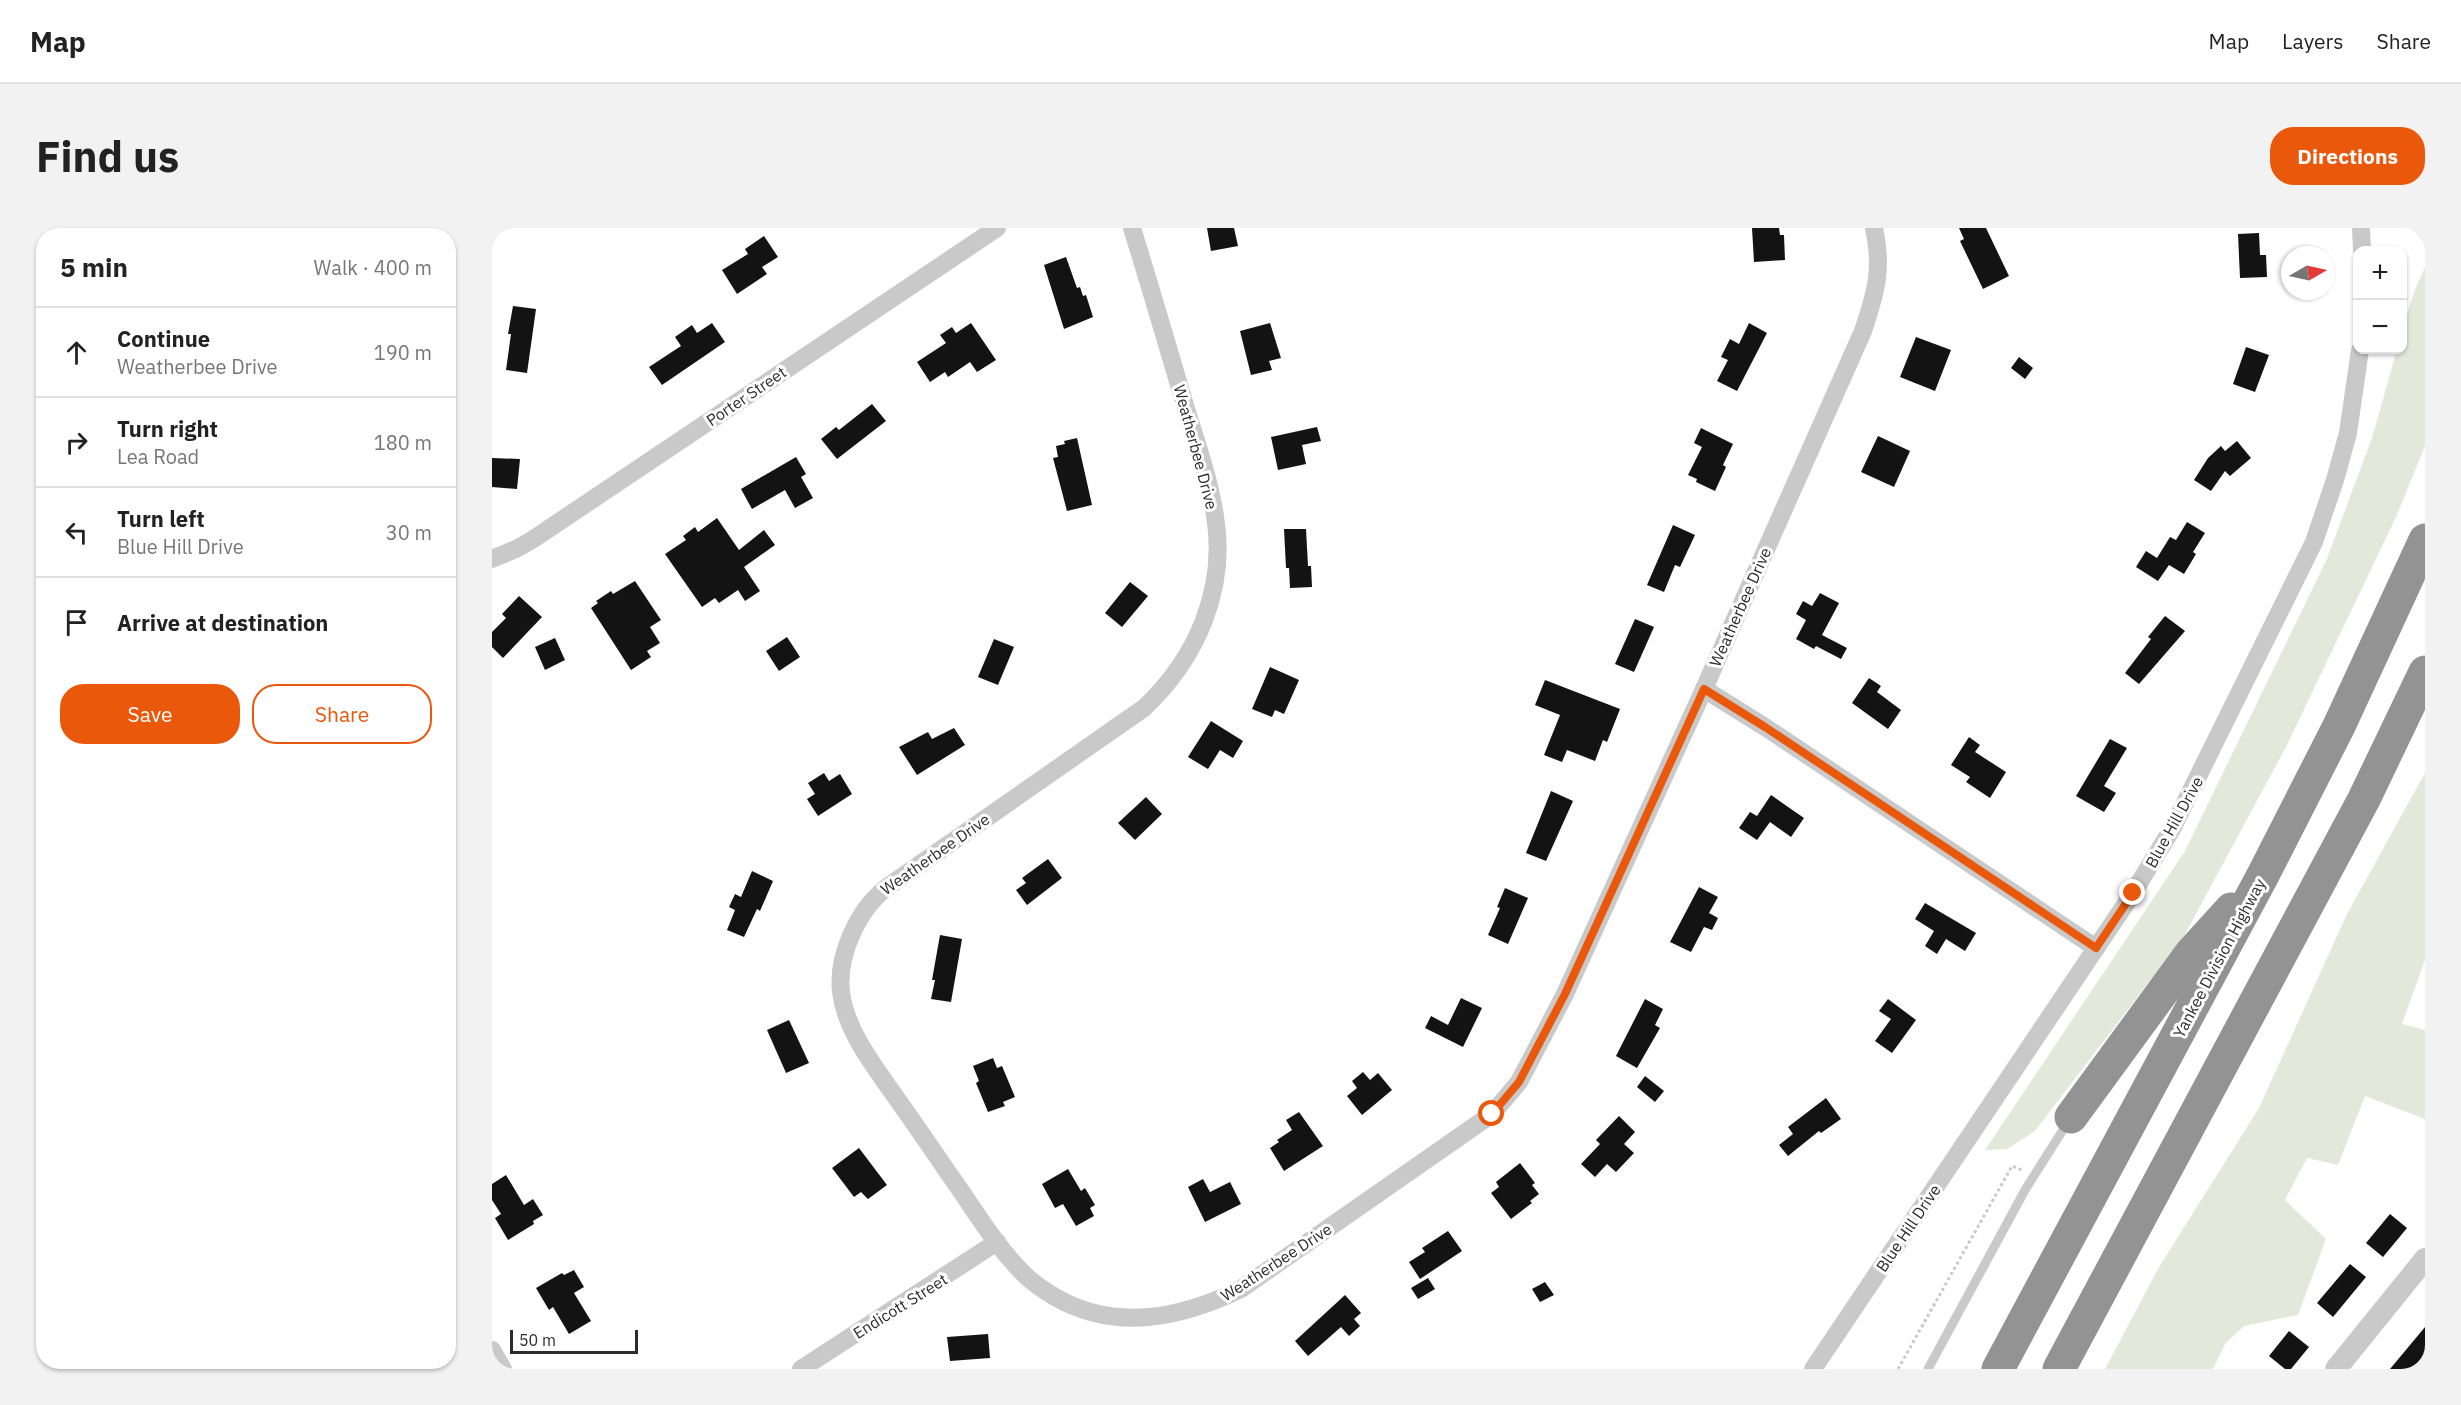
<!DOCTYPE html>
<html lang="en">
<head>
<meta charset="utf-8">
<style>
	body { margin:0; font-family:"IBM Plex Sans",sans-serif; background:#f2f2f2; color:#222 }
	.controls { position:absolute; right:18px; top:18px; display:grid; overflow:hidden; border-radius:12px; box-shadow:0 2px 4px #0004 }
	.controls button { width:54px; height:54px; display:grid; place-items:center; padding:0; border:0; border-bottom:2px solid #e0e0e0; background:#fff; color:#222; font:30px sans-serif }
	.compass { position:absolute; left:1789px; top:18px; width:54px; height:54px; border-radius:50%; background:#fff; box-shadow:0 2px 4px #0004; rotate:81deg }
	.scale { position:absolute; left:18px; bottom:15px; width:128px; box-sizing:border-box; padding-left:6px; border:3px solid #2c2c2c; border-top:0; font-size:16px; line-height:21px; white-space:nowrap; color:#2c2c2c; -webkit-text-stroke:4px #fff; paint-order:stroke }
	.stop { position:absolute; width:18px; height:18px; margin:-14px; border:4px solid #ea580c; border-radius:50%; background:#fff }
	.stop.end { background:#ea580c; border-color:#fff; box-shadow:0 2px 6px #0008 }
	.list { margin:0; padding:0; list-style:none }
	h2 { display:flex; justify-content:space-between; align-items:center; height:78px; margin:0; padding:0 24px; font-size:26px }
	h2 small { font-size:20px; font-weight:400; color:#767676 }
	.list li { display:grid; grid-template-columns:39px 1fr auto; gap:18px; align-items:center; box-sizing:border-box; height:90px; padding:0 24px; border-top:2px solid #e0e0e0 }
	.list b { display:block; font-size:22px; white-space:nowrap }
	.list p { margin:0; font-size:20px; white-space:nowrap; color:#767676 }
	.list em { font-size:20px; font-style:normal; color:#767676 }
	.actions { display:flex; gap:12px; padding:18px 24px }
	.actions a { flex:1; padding:14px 0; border:2px solid #ea580c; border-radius:24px; text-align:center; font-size:21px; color:#ea580c }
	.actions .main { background:#ea580c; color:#fff }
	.icon { flex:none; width:33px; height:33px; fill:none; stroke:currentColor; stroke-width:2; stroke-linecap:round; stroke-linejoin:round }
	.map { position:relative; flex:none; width:1933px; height:1141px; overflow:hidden; border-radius:24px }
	header { display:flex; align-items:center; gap:36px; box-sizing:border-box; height:84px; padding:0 30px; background:#fff; border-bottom:2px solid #e0e0e0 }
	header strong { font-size:28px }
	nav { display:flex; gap:33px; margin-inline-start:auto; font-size:21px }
	.intro { display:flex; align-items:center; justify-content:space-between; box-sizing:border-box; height:144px; padding:0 36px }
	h1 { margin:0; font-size:42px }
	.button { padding:15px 27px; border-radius:24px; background:#ea580c; color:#fff; font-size:21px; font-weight:700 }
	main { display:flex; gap:36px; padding:0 36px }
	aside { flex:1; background:#fff; border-radius:24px; box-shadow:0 2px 4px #0004 }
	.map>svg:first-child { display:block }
	.green { fill:#e4e8db }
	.building { fill:#131313 }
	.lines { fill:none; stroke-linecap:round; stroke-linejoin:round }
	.path { stroke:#c9c9c9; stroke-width:3; stroke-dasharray:3 3; stroke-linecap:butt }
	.service { stroke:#c9c9c9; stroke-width:9 }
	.minor { stroke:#c9c9c9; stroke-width:18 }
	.tertiary { stroke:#c9c9c9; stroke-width:22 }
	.motorway { stroke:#939393; stroke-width:33 }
	.route { stroke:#ea580c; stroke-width:8 }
	.labels { text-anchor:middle; stroke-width:6; stroke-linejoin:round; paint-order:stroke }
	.street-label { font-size:16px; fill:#2c2c2c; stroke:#fff }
</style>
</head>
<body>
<header>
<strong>Map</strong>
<nav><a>Map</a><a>Layers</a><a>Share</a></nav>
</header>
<div class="intro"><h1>Find us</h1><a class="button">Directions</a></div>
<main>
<aside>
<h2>5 min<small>Walk · 400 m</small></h2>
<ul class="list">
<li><svg class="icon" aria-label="ahead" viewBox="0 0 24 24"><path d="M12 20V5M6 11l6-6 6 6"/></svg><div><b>Continue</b><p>Weatherbee Drive</p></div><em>190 m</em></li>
<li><svg class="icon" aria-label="right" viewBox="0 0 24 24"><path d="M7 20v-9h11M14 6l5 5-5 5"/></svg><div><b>Turn right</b><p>Lea Road</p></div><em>180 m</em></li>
<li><svg class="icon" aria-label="left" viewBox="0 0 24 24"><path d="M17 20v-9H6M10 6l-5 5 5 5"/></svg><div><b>Turn left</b><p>Blue Hill Drive</p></div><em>30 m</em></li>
<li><svg class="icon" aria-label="arrive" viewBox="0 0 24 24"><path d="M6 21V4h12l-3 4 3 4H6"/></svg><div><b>Arrive at destination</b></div></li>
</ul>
<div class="actions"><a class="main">Save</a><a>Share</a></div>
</aside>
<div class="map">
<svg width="1933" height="1141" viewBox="0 0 1933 1141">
	<rect width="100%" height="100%" fill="#fff"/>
	<!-- green -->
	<g class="green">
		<path d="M1933 40V218L1905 287 1794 519 1692 708 1543 903 1515 921 1493 922 1693 623 1834 333 1880 210 1905 122H1910C1911 92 1920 66 1933 40Z"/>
		<path d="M1933 545V732L1910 796 1933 802V891L1873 868 1846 937 1815 930 1793 972 1834 1011 1806 1087 1752 1098 1733 1116 1721 1141H1613L1667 1039 1767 880 1855 686Z"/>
	</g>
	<!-- building -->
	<g class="building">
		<path d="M715 0H742L746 18 719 23Z"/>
		<path d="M1260 0H1287L1288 7H1292L1293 32 1262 34Z"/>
		<path d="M1467 0H1494L1517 48 1491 61 1468 13 1472 11Z"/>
		<path d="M1767 5 1768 27H1774L1775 49 1748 50 1746 6Z"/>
		<path d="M272 8 286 29 270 39 275 46 245 66 230 42 256 26 253 21Z"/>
		<path d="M574 29 585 60 588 59 591 68 594 67 601 89 572 101 552 37Z"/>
		<path d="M21 78 44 81 35 145 14 142 19 106H16Z"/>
		<path d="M220 95 233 114 170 157 157 139 189 118 183 109 200 97 205 105Z"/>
		<path d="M479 95 504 132 485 144 478 134 456 149 453 144 438 154 425 134 454 115 448 107 460 99 464 105Z"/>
		<path d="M778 95 789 130 777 133 780 142 759 147 748 103Z"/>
		<path d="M1257 95 1275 105 1245 163 1225 153 1236 132 1229 129 1238 111 1247 116Z"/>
		<path d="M1424 109 1459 122 1443 163 1408 149Z"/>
		<path d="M1754 119 1777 127 1763 164 1741 156Z"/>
		<path d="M1527 129 1541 140 1533 151 1519 140Z"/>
		<path d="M380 176 394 193 345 231 329 211 344 199 347 202Z"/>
		<path d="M825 199 829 213 810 217 814 236 786 242 779 209Z"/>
		<path d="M1209 200 1241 216 1231 237 1234 239 1223 263 1204 254 1205 251 1196 247 1210 219 1202 215Z"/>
		<path d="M1386 208 1418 223 1402 259 1369 244Z"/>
		<path d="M585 210 600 277 575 283 561 230 566 229 564 218 573 216 572 213Z"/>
		<path d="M1745 213 1759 230 1738 248 1733 243 1719 263 1702 252 1716 230 1729 218 1733 223Z"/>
		<path d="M304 229 314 246 309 249 321 270 303 280 293 262 260 281 249 261Z"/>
		<path d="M0 230 28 231 25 261 0 259Z"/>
		<path d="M225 290 247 322 272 302 283 317 252 339 268 363 253 373 246 362 227 375 223 370 210 379 173 326 194 312 191 308 203 299 206 304Z"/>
		<path d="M1695 294 1713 305 1701 324 1704 326 1692 346 1677 337 1666 353 1644 339 1654 323 1665 330 1678 309 1684 312Z"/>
		<path d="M1181 297 1203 307 1188 339 1183 337 1172 364 1155 357Z"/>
		<path d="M792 301H814L816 338H819L820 359 798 360 797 340H794Z"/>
		<path d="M143 353 169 392 158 399 168 415 155 423 159 429 139 442 99 380 106 375 104 373 119 363 121 366Z"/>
		<path d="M638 354 656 368 630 399 613 385Z"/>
		<path d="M1328 365 1347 375 1330 407 1355 420 1349 431 1324 418 1322 421 1304 411 1314 392 1304 386 1311 373 1320 378Z"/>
		<path d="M27 368 50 389 11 430 0 419V404L14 390 10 386Z"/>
		<path d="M1673 388 1693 403 1647 456 1633 445 1659 411 1656 409Z"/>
		<path d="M1143 391 1162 399 1142 444 1123 436Z"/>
		<path d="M295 409 308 429 287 443 274 423Z"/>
		<path d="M63 410 73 432 53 442 43 419Z"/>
		<path d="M502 411 522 419 506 457 486 449Z"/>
		<path d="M778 439 807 452 792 486 783 482 780 489 760 481Z"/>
		<path d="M1377 450 1389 458 1385 464 1409 482 1396 501 1360 475Z"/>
		<path d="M1053 452 1128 481 1115 514 1111 512 1103 533 1075 522 1070 534 1052 527 1068 487 1043 477Z"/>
		<path d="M719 493 751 513 741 530 728 522 716 541 696 529Z"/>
		<path d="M462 500 473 517 425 547 407 519 436 504 440 511Z"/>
		<path d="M1477 509 1488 517 1483 524 1514 544 1498 570 1474 554 1478 549 1459 537Z"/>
		<path d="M1618 511 1635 520 1612 558 1624 565 1612 584 1584 568Z"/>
		<path d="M332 545 337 553 348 546 360 566 326 588 315 571 323 566 316 555Z"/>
		<path d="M1059 563 1081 573 1054 633 1034 625Z"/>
		<path d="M1279 567 1312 590 1299 609 1278 594 1265 612 1247 600 1258 584 1265 588Z"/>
		<path d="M654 569 670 586 643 612 626 595Z"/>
		<path d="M556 631 570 650 535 677 524 662 534 655 530 650Z"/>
		<path d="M260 643 281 653 268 683 265 681 252 709 235 702 243 682 237 679 243 666 249 669Z"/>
		<path d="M1207 659 1226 669 1217 685 1226 690 1220 702 1212 699 1199 724 1178 714Z"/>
		<path d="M1013 660 1036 670 1016 716 996 707 1008 680 1005 679Z"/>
		<path d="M1433 675 1484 705 1473 723 1454 711 1445 726 1433 718 1442 703 1423 691Z"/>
		<path d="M448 707 470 711 459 774 439 771 443 752H440Z"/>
		<path d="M969 770 990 780 971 819 933 800 939 788 956 797Z"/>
		<path d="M1153 771 1171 781 1163 797 1168 800 1145 840 1124 828Z"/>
		<path d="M1396 771 1424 792 1400 825 1383 813 1399 791 1387 783Z"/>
		<path d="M297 792 317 835 294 845 275 802Z"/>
		<path d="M501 830 505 840 510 838 523 869 511 874 513 878 496 884 484 855 487 853 481 838Z"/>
		<path d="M871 844 878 852 886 845 900 862 870 887 855 868 865 860 860 853Z"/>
		<path d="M1153 848 1172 863 1163 874 1145 859Z"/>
		<path d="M1334 870 1349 891 1329 905 1327 903 1296 928 1287 917 1301 906 1296 899Z"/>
		<path d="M807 884 831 918 792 943 778 920 787 914 785 912 800 902 794 892Z"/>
		<path d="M1127 888 1143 904 1132 916 1142 925 1124 944 1115 936 1103 949 1089 936 1108 916 1104 912Z"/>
		<path d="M367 920 395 957 376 971 369 964 362 969 340 940Z"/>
		<path d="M1028 935 1043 955 1040 957 1047 966 1038 973 1040 975 1019 991 999 965 1007 959 1004 954Z"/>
		<path d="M576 941 589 963 593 960 603 977 598 980 602 988 584 998 571 976 563 980 550 956Z"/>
		<path d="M14 947 32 977 41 971 51 987 41 993 42 996 16 1012 3 990 9 986 0 972V956Z"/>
		<path d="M711 951 718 964 738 954 749 976 713 994 696 959Z"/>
		<path d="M1898 986 1915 1000 1891 1029 1874 1015Z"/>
		<path d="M956 1003 970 1023 928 1051 917 1034 933 1024 930 1020Z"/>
		<path d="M1858 1036 1874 1049 1841 1089 1825 1075Z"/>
		<path d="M82 1042 92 1059 82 1065 99 1093 77 1106 61 1079 57 1082 44 1060 70 1045 72 1047Z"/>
		<path d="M936 1050 943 1061 926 1071 919 1060Z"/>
		<path d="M1053 1054 1062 1067 1048 1074 1040 1061Z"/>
		<path d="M853 1067 869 1085 862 1091 868 1098 857 1108 849 1099 816 1128 803 1113Z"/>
		<path d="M1933 1099V1134L1927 1141H1898Z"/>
		<path d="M1797 1103 1817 1119 1799 1141H1793L1777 1128Z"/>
		<path d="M496 1106 498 1130 458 1133 455 1109Z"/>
	</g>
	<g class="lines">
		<!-- path -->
		<path class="path" d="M1406 1141 1520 938 1530 942"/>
		<!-- service -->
		<path class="service" d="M1436 1141 1533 962 1576 894"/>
		<!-- minor -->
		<g class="minor">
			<path d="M640 0C658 58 675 116 692 174 703 211 717 249 723 288 735 361 705 430 652 480L394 660C366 682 345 727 349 764 354 804 383 839 405 871 423 896 440 921 457 946 481 979 503 1018 533 1047 541 1055 553 1063 563 1069 624 1104 689 1090 749 1061L1000 886 1027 854 1073 766 1212 461 1371 103C1384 64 1391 41 1382 0"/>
			<path d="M1869 0 1870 22"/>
			<path d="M0 331 24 321 40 312 505 0"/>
			<path d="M1212 461 1273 499 1604 720"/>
			<path d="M0 1122 11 1141"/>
			<path d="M309 1141 505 1014"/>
			<path d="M1321 1141 1641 665 1680 601 1822 314 1843 252 1856 205 1868 122"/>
		</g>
		<!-- tertiary -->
		<path class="tertiary" d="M1844 1141 1933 1031"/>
		<!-- motorway -->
		<g class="motorway">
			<path d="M1579 889 1699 725 1739 681"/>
			<path d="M1506 1141 1771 647 1847 498 1933 312"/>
			<path d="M1567 1141 1872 571 1933 444"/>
		</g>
	</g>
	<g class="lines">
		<!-- route -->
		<path class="route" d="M1000 886 1027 854 1073 766 1212 461 1273 499 1604 720 1641 665"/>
	</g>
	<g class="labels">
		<!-- street labels -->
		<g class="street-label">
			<text transform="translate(254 168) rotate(-34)" y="6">Porter Street</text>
			<text transform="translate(704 219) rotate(75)" y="6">Weatherbee Drive</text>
			<text transform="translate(1248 379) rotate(-66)" y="6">Weatherbee Drive</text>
			<text transform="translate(1682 594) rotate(-61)" y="6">Blue Hill Drive</text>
			<text transform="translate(443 626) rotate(-35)" y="6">Weatherbee Drive</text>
			<text transform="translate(1727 730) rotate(-62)" y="6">Yankee Division Highway</text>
			<text transform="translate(1416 1000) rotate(-56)" y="6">Blue Hill Drive</text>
			<text transform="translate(784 1034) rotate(-33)" y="6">Weatherbee Drive</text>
			<text transform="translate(408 1078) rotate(-32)" y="6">Endicott Street</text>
		</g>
	</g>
</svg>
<div class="controls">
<button>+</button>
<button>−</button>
</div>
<svg class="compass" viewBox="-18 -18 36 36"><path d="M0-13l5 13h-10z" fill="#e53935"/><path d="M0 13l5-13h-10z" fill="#767676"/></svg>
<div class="scale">50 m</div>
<div class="stop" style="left:1000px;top:886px"></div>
<div class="stop end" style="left:1641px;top:665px"></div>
</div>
</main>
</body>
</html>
